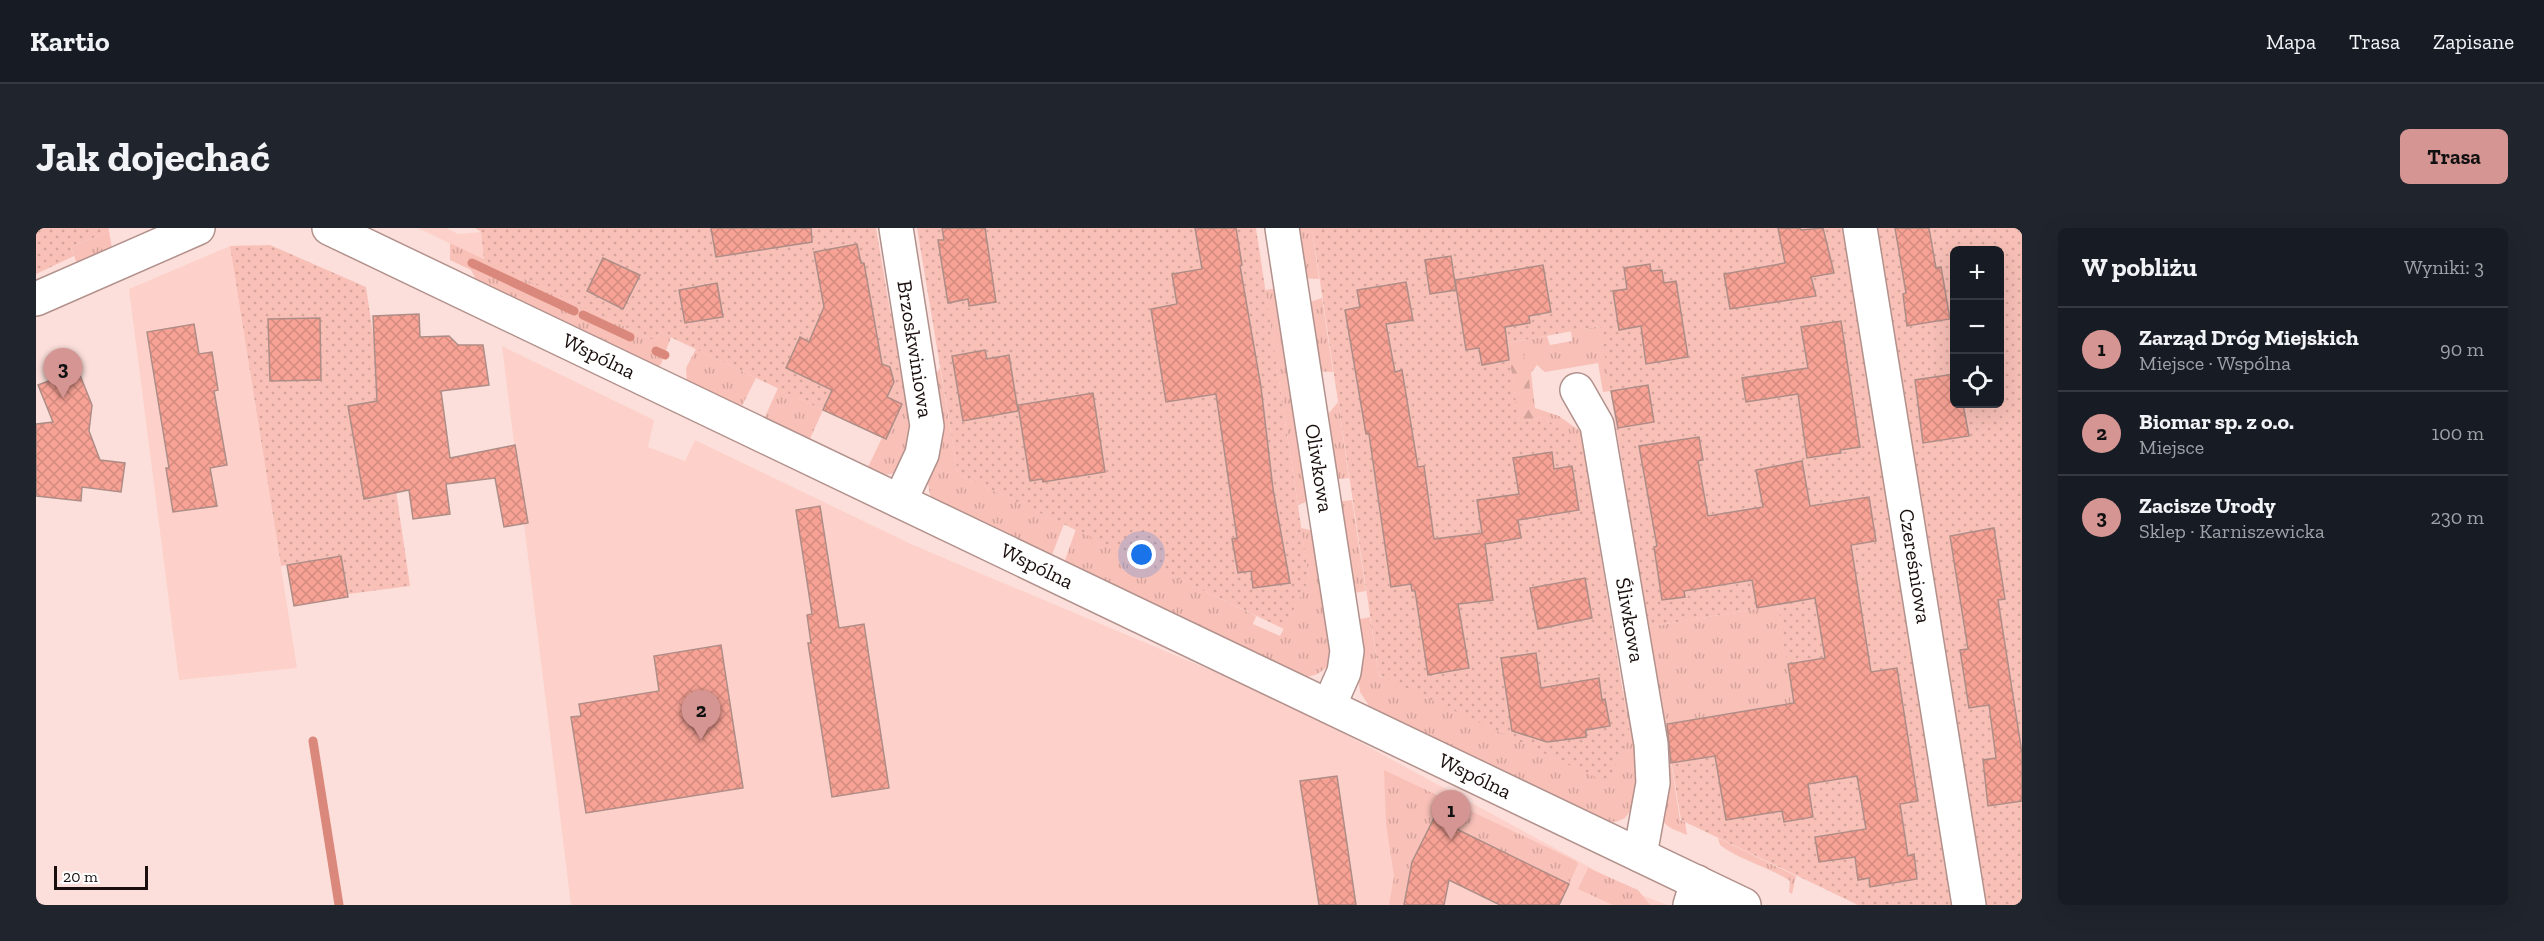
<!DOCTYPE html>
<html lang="pl">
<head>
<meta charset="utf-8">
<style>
	body { margin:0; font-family:"Zilla Slab",serif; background:#20242c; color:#f1f3f6 }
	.controls { position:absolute; right:18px; top:18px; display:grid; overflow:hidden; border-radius:9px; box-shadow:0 6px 24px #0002 }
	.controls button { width:54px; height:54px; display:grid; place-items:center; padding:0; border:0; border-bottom:2px solid #363941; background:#171b24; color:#f1f3f6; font:30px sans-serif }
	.scale { position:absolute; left:18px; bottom:15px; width:94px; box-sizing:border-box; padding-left:6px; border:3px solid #1a0f0d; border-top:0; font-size:16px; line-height:21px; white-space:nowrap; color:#1a0f0d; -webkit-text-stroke:4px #fff; paint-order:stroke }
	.you { position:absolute; left:1106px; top:327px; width:21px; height:21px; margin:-15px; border:4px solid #fff; border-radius:50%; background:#1a73e8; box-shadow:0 0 0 9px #1a73e833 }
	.badge { display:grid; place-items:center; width:39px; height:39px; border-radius:50%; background:#d59593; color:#111; font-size:20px; font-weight:700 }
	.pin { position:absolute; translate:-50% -50px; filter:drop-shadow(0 2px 3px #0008) }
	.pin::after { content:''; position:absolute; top:32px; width:21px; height:18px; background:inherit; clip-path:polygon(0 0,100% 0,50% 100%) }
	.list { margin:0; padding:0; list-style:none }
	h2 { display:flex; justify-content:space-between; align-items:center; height:78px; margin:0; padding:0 24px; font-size:26px }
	h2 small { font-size:20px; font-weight:400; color:#9ea1a6 }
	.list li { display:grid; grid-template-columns:39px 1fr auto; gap:18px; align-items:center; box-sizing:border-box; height:84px; padding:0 24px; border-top:2px solid #363941 }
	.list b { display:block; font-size:22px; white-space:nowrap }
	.list p { margin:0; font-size:20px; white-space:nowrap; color:#9ea1a6 }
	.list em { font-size:20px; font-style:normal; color:#9ea1a6 }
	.icon { flex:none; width:33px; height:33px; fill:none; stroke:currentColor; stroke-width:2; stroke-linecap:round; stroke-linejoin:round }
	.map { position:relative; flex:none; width:1986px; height:677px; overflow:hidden; border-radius:9px }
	header { display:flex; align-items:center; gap:36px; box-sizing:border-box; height:84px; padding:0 30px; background:#171b24; border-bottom:2px solid #363941 }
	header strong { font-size:28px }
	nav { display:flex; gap:33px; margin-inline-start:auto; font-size:21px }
	.intro { display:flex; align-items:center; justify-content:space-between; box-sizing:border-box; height:144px; padding:0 36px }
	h1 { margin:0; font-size:42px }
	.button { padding:15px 27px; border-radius:9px; background:#d59593; color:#111; font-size:21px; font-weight:700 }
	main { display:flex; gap:36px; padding:0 36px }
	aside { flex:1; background:#171b24; border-radius:9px; box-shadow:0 6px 24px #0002 }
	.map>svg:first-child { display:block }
	.built { fill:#fdd1ca }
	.grass { fill:url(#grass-tufts) }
	.forest { fill:url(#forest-firs) }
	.garden { fill:url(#garden-dots); fill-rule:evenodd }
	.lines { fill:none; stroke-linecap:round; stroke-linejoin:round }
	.stream { stroke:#db887c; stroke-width:9 }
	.building { fill:url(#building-cross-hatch); stroke:#ae8d87; stroke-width:1.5 }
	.minor-casing { stroke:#b2918c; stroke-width:36 }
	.tertiary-casing { stroke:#b2918c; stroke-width:36 }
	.minor { stroke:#fff; stroke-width:33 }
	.tertiary { stroke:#fff; stroke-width:33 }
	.labels { text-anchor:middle; stroke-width:4.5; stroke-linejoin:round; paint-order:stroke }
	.street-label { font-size:21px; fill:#1a0f0d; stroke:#fff }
</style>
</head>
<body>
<header>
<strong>Kartio</strong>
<nav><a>Mapa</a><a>Trasa</a><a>Zapisane</a></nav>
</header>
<div class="intro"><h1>Jak dojechać</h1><a class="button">Trasa</a></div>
<main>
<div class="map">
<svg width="1986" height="677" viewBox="0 0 1986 677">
	<defs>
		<pattern id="grass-tufts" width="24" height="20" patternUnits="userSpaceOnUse" patternTransform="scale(1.5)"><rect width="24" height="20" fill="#f8c0b7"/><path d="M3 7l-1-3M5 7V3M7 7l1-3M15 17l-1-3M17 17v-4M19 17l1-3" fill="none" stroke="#d4a49c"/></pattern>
		<pattern id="forest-firs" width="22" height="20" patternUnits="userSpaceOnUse" patternTransform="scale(1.5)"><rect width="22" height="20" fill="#f8c0b7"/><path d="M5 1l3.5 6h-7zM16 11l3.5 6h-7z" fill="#d4a49c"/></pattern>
		<pattern id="garden-dots" width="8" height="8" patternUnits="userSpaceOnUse" patternTransform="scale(1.5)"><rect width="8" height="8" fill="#f8c0b7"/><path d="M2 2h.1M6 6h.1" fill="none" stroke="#d4a49c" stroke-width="1.8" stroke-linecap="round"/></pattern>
		<pattern id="building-cross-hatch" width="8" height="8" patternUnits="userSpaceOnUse" patternTransform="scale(1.5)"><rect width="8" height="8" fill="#f7a295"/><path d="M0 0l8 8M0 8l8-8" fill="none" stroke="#d38a7f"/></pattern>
	</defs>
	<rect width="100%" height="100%" fill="#fcdfda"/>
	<!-- built -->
	<g class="built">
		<path d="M382 0H410L422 6 445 4 448 32Z"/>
		<path d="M194 18 261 440 143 452 93 61Z"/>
		<path d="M466 118 618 192 612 219 649 233 659 212 877 317 1250 474 1603 666 1631 677H535Z"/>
	</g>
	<!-- grass -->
	<g class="grass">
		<path d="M1256 0H1276L1283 51 1264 50Z"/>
		<path d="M73 3 76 20 41 36 35 19Z"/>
		<path d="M414 15 619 113 624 104 635 109 625 136 621 140 441 53 435 42 414 32Z"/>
		<path d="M1244 60 1277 271 1262 277 1229 62Z"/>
		<path d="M1286 70 1297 144 1278 143 1268 76Z"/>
		<path d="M861 84C866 114 909 278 831 241L846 210 850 211 866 176 863 175 868 165 866 152 871 151 868 131 862 132 854 85Z"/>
		<path d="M1565 98 1575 163 1567 164 1562 135 1509 144 1501 137 1495 145 1499 180 1523 188 1548 206 1563 280 1557 281 1546 217 1507 189 1483 193 1471 115 1511 108 1514 117 1536 113 1535 103Z"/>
		<path d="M660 121 720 150 705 180 651 154 650 140Z"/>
		<path d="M904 140 922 246 1028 296 1015 329 900 274 894 267 891 250 897 150Z"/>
		<path d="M742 160 787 182 773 213 728 191Z"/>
		<path d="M1302 174 1313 250 1295 252 1285 195Z"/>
		<path d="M1316 272 1330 363 1312 366 1297 274Z"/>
		<path d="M1265 300 1282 304 1298 407 1293 437C1286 444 1278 449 1268 449L1028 335 1040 301 1220 388 1217 396 1244 408 1273 351Z"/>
		<path d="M1742 377 1758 475 1629 496 1644 592 1649 594 1651 607C1640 602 1629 600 1624 588L1612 399Z"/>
		<path d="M1334 389 1343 448 1594 508 1587 463 1593 462 1605 532 1596 581 1589 590 1580 594 1571 593 1335 481 1324 464 1315 393Z"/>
		<path d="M1348 542 1540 633 1542 636 1533 656 1398 590 1377 634 1368 677H1353L1358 648 1350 596Z"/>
		<path d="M1682 610 1760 648 1756 666 1753 664 1754 653C1732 638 1705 633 1684 617Z"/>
		<path d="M1552 640 1602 662 1614 677H1577L1542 661Z"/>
	</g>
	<!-- forest -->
	<path class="forest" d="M1484 121C1498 142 1490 167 1500 190L1483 193 1472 122Z"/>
	<!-- garden -->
	<g class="garden">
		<path d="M0 0H73V3L35 19 38 28 0 46Z"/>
		<path d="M439 0H840L868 165 863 175 787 182 624 104 619 113 448 32 445 4Z"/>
		<path d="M881 0H1220L1273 351 1248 401 922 246Z"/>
		<path d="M1276 0H1809L1919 677H1822L1645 592 1629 496 1757 476 1742 377 1612 399 1564 98 1471 115 1483 193 1507 189 1547 217 1594 508 1571 555 1343 447Z"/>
		<path d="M1840 0H1986V677H1950ZM1918 22H1964V176H1918Z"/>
		<path d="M234 17 330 59 374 358 312 366 305 328 245 338 194 18Z"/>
	</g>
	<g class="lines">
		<!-- stream -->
		<g class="stream">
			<path d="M436 35 538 83"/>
			<path d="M547 87 594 109"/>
			<path d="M620 123 629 127"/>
			<path d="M277 513 303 677"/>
		</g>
	</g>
	<!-- building -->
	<g class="building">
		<path d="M675 0H775L776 14 680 29Z"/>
		<path d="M906 0H949L960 74 933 78 932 71 912 75 902 12H908Z"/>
		<path d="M1159 0H1200L1206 37 1204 38 1225 159 1237 261 1254 355 1217 360 1215 343 1202 345 1196 311 1201 310 1180 166 1130 174 1115 81 1141 76 1136 46 1166 41Z"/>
		<path d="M1742 0H1764L1765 2 1787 0 1798 45 1775 49 1780 68 1694 81 1688 46 1749 35Z"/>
		<path d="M1859 0H1893L1900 40 1905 39 1914 91 1871 98 1867 66 1870 65Z"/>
		<path d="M821 16 825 35H828L846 136 854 139 858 154 851 169 866 176 850 211 787 182 796 162 750 140 764 109 773 114 788 79 778 24Z"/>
		<path d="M1415 28 1420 62 1394 66 1389 32Z"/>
		<path d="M567 30 604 47 587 81 551 63Z"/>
		<path d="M1614 36 1615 43 1626 42 1628 55 1640 53 1652 129 1610 136 1605 98 1583 102 1577 63 1591 61 1588 40Z"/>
		<path d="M1507 37 1515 84 1493 88 1494 95 1469 99 1473 132 1446 137 1443 120 1430 122 1419 52Z"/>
		<path d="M1370 54 1377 92 1350 96 1359 144 1366 142 1382 239 1388 238 1398 311 1446 305 1441 272 1483 266 1477 230 1516 224 1518 241 1536 238 1543 282 1482 292 1485 310 1449 316 1457 372 1422 376 1433 440 1392 447 1379 363H1376L1375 356 1355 359 1333 206H1330L1309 82 1324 79 1321 62Z"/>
		<path d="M681 55 687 89 649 95 643 62Z"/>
		<path d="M383 86 384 109 413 108 422 117H447L453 157 405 163 414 230 479 217 492 295 468 299 459 250 410 256 414 286 377 291 373 262 328 271 312 178 341 173 337 88Z"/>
		<path d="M284 90 285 152 234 153 232 91Z"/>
		<path d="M1805 93 1824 219 1804 222 1805 225 1771 230 1762 166 1710 174 1706 150 1772 140 1765 99Z"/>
		<path d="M158 96 163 126 176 124 182 162 178 163 191 237 174 240 181 278 137 284 130 240H133L111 104Z"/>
		<path d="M949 122 951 131 973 127 982 183 927 193 916 128Z"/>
		<path d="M42 142 56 177 53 203 64 232 89 235 85 264 46 259 45 273 0 268V196L17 194 2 157Z"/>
		<path d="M1918 146V176H1927L1933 208 1887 215 1879 152Z"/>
		<path d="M1612 157 1618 194 1582 200 1575 163Z"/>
		<path d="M1057 165 1069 244 1007 254 1006 251 994 253 982 177Z"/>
		<path d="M1663 209 1667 232 1662 233 1672 288 1727 279 1720 242 1766 233 1774 278 1833 269 1840 313 1815 317 1835 444 1861 440 1882 573 1864 576 1872 628 1878 626 1881 651 1834 659 1833 650 1822 652 1819 629 1783 634 1779 609 1830 601 1821 548 1772 556 1777 589 1748 594 1746 583 1690 592 1679 528 1635 535 1631 496 1758 475 1752 436 1789 430 1779 370 1721 380 1716 352 1648 363 1649 369 1626 372 1618 319 1621 318 1603 218Z"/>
		<path d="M784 278 803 400 828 396 853 560 796 569 772 415H775L771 387 776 386 760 282Z"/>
		<path d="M1958 300 1969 371 1962 372 1986 525V573L1952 578 1947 532 1960 530 1953 477 1933 480 1924 422 1932 421 1914 308Z"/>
		<path d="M305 328 312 369 258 378 251 337Z"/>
		<path d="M1549 350 1556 390 1502 401 1494 360Z"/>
		<path d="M685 417 707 560 550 585 535 489 545 488 543 476 623 463 618 428Z"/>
		<path d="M1500 425 1505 460 1563 450 1566 472 1569 471 1574 498 1550 502V509L1511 514 1476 503 1465 430Z"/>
		<path d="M1301 548 1320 677H1283L1264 553Z"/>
		<path d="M1398 590 1533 656 1523 677H1464L1413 652 1408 677H1368L1376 634Z"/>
	</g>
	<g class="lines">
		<defs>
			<g id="minor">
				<path d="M860 0 891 198 886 226 864 273"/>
				<path d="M1246 0 1311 423 1308 444 1293 478"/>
				<path d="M1824 0 1933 677"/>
				<path d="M1541 162 1561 197 1615 516 1617 555 1604 627"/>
				<path d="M1654 677 1661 654"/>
			</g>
			<g id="tertiary">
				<path d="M293 0 1708 677"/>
				<path d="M0 71 162 0"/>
			</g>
		</defs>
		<!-- minor casing -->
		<use href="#minor" class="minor-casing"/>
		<!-- tertiary casing -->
		<use href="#tertiary" class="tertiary-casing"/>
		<!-- minor -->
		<use href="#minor" class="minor"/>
		<!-- tertiary -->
		<use href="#tertiary" class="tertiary"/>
	</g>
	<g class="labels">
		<!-- street labels -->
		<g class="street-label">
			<text transform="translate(879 121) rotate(81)" y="7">Brzoskwiniowa</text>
			<text transform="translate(563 128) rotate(26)" y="7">Wspólna</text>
			<text transform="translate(1283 240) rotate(81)" y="7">Oliwkowa</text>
			<text transform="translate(1001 338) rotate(26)" y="7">Wspólna</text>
			<text transform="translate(1879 338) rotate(81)" y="7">Czereśniowa</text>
			<text transform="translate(1594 392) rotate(80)" y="7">Śliwkowa</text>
			<text transform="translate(1439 548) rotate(26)" y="7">Wspólna</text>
		</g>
	</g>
</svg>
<div class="controls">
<button>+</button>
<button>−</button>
<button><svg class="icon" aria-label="locate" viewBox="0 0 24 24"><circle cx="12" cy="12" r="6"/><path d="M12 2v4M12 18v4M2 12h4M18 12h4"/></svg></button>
</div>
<div class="scale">20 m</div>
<div class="you"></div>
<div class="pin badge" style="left:1415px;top:612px">1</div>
<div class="pin badge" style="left:665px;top:512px">2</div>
<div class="pin badge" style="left:27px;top:170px">3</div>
</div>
<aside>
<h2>W pobliżu<small>Wyniki: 3</small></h2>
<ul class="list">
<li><span class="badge">1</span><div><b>Zarząd Dróg Miejskich</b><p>Miejsce · Wspólna</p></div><em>90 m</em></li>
<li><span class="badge">2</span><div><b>Biomar sp. z o.o.</b><p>Miejsce</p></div><em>100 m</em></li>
<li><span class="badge">3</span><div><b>Zacisze Urody</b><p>Sklep · Karniszewicka</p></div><em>230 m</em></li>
</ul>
</aside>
</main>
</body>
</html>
